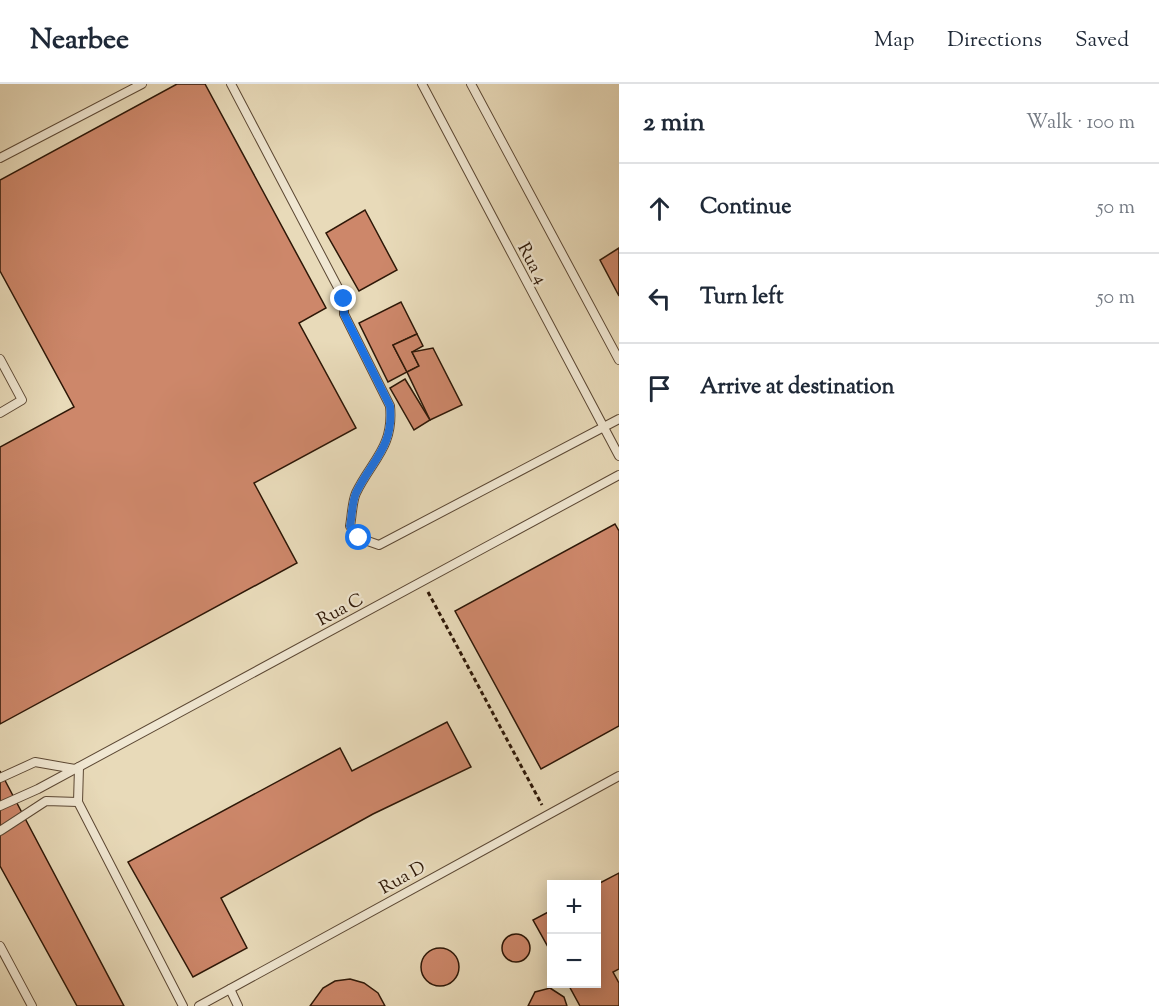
<!DOCTYPE html>
<html lang="en">
<head>
<meta charset="utf-8">
<style>
	body { margin:0; font-family:"Sorts Mill Goudy",serif; background:#f6f6f7; color:#1f2937 }
	.controls { position:absolute; right:18px; bottom:18px; display:grid; overflow:hidden; border-radius:0px; box-shadow:0 3px 15px #0003 }
	.controls button { width:54px; height:54px; display:grid; place-items:center; padding:0; border:0; border-bottom:2px solid #e0e1e3; background:#fff; color:#1f2937; font:30px sans-serif }
	.stop { position:absolute; width:18px; height:18px; margin:-14px; border:4px solid #1a73e8; border-radius:50%; background:#fff }
	.stop.end { background:#1a73e8; border-color:#fff; box-shadow:0 2px 6px #0008 }
	.list { margin:0; padding:0; list-style:none }
	h2 { display:flex; justify-content:space-between; align-items:center; height:78px; margin:0; padding:0 24px; font-size:26px }
	h2 small { font-size:20px; font-weight:400; color:#747a83 }
	.list li { display:grid; grid-template-columns:39px 1fr auto; gap:18px; align-items:center; box-sizing:border-box; height:90px; padding:0 24px; border-top:2px solid #e0e1e3 }
	.list b { display:block; font-size:22px; white-space:nowrap }
	.list em { font-size:20px; font-style:normal; color:#747a83 }
	.icon { flex:none; width:33px; height:33px; fill:none; stroke:currentColor; stroke-width:2; stroke-linecap:round; stroke-linejoin:round }
	.map { position:relative; flex:none; width:619px; height:922px; overflow:hidden }
	header { display:flex; align-items:center; gap:36px; box-sizing:border-box; height:84px; padding:0 30px; background:#fff; border-bottom:2px solid #e0e1e3 }
	header strong { font-size:28px }
	nav { display:flex; gap:33px; margin-inline-start:auto; font-size:21px }
	main { display:flex }
	aside { flex:1; background:#fff }
	.map>svg:first-child { display:block }
	.building { fill:#cd876a; stroke:#2d1707; stroke-width:1.5 }
	.lines { fill:none; stroke-linecap:round; stroke-linejoin:round }
	.service-casing { stroke:#5c4834; stroke-width:10 }
	.path { stroke:#2d1707; stroke-width:3; stroke-dasharray:4.5 3; stroke-linecap:butt }
	.service { stroke:#f0e7d2; stroke-width:8 }
	.route { stroke:#1a73e8; stroke-width:8 }
	.labels { text-anchor:middle; stroke-width:4.5; stroke-linejoin:round; paint-order:stroke }
	.street-label { font-size:18px; fill:#2d1707; stroke:#f0e7d2 }
</style>
</head>
<body>
<header>
<strong>Nearbee</strong>
<nav><a>Map</a><a>Directions</a><a>Saved</a></nav>
</header>
<main>
<div class="map">
<svg width="619" height="922" viewBox="0 0 619 922">
	<rect width="100%" height="100%" fill="#e8dab9"/>
	<filter id="stains"><feTurbulence type="fractalNoise" baseFrequency=".00333" numOctaves="4"/><feColorMatrix values="0 0 0 0 .2 0 0 0 0 .09 0 0 0 0 .02 0 0 0 .5 -.17"/></filter>
	<radialGradient id="worn" r=".72"><stop offset=".6" stop-color="#630" stop-opacity="0"/><stop offset="1" stop-color="#630" stop-opacity=".3"/></radialGradient>
	<!-- building -->
	<g class="building">
		<path d="M177 0H205L326 224 299 239 356 344 254 399 297 479 0 640V363L74 323 0 187V96Z"/>
		<path d="M365 126 397 186 359 207 326 149Z"/>
		<path d="M619 164V212L600 176Z"/>
		<path d="M401 218 417 250 393 261 407 288 388 298 359 239Z"/>
		<path d="M417 250 423 262 412 268 419 282 407 288 393 261Z"/>
		<path d="M433 264 462 321 430 336 407 288 419 282 412 268Z"/>
		<path d="M405 295 430 336 414 346 390 304Z"/>
		<path d="M615 440 619 447V642L541 685 455 527Z"/>
		<path d="M447 638 471 683 373 730 221 814 247 864 193 893 128 778 340 664 352 687Z"/>
		<path d="M0 687 124 922H77L0 782Z"/>
		<path d="M619 789V885L613 888 619 899V922H580L568 900H596V801Z"/>
		<path d="M552 826V870L533 836Z"/>
		<circle cx="516" cy="864" r="14"/>
		<circle cx="440" cy="883" r="19"/>
		<path d="M350 895 364 899 378 909 385 922H310L323 904 335 897Z"/>
		<path d="M550 904 564 913 567 922H528L535 908Z"/>
	</g>
	<g class="lines">
		<defs>
			<g id="service">
				<path d="M231 0 344 215V230L390 322C394 363 372 376 356 409 352 418 352 432 350 442L359 454 379 461 619 335"/>
				<path d="M422 0 619 372"/>
				<path d="M471 0 619 276"/>
				<path d="M0 74 142 0"/>
				<path d="M0 275 22 316 0 329"/>
				<path d="M79 683 78 718 183 922"/>
				<path d="M0 694 35 678 75 685"/>
				<path d="M0 722 38 705 619 391"/>
				<path d="M0 747 46 717 78 718"/>
				<path d="M0 862 32 922"/>
				<path d="M230 905 238 922"/>
				<path d="M199 922 619 692"/>
			</g>
		</defs>
		<!-- service casing -->
		<use href="#service" class="service-casing"/>
		<!-- path -->
		<path class="path" d="M428 508 542 721"/>
		<!-- service -->
		<use href="#service" class="service"/>
	</g>
	<g class="lines">
		<!-- route -->
		<path class="route" d="M344 215V230L390 322C394 363 372 376 356 409 352 418 352 432 350 442L359 454"/>
	</g>
	<g class="labels">
		<!-- street labels -->
		<g class="street-label">
			<text transform="translate(533 179) rotate(62)" y="6">Rua 4</text>
			<text transform="translate(340 525) rotate(-28)" y="6">Rua C</text>
			<text transform="translate(402 793) rotate(-29)" y="6">Rua D</text>
		</g>
	</g>
	<rect width="100%" height="100%" filter="url(#stains)"/>
	<rect width="100%" height="100%" fill="url(#worn)"/>
</svg>
<div class="controls">
<button>+</button>
<button>−</button>
</div>
<div class="stop" style="left:359px;top:454px"></div>
<div class="stop end" style="left:344px;top:215px"></div>
</div>
<aside>
<h2>2 min<small>Walk · 100 m</small></h2>
<ul class="list">
<li><svg class="icon" aria-label="ahead" viewBox="0 0 24 24"><path d="M12 20V5M6 11l6-6 6 6"/></svg><div><b>Continue</b></div><em>50 m</em></li>
<li><svg class="icon" aria-label="left" viewBox="0 0 24 24"><path d="M17 20v-9H6M10 6l-5 5 5 5"/></svg><div><b>Turn left</b></div><em>50 m</em></li>
<li><svg class="icon" aria-label="arrive" viewBox="0 0 24 24"><path d="M6 21V4h12l-3 4 3 4H6"/></svg><div><b>Arrive at destination</b></div></li>
</ul>
</aside>
</main>
</body>
</html>
